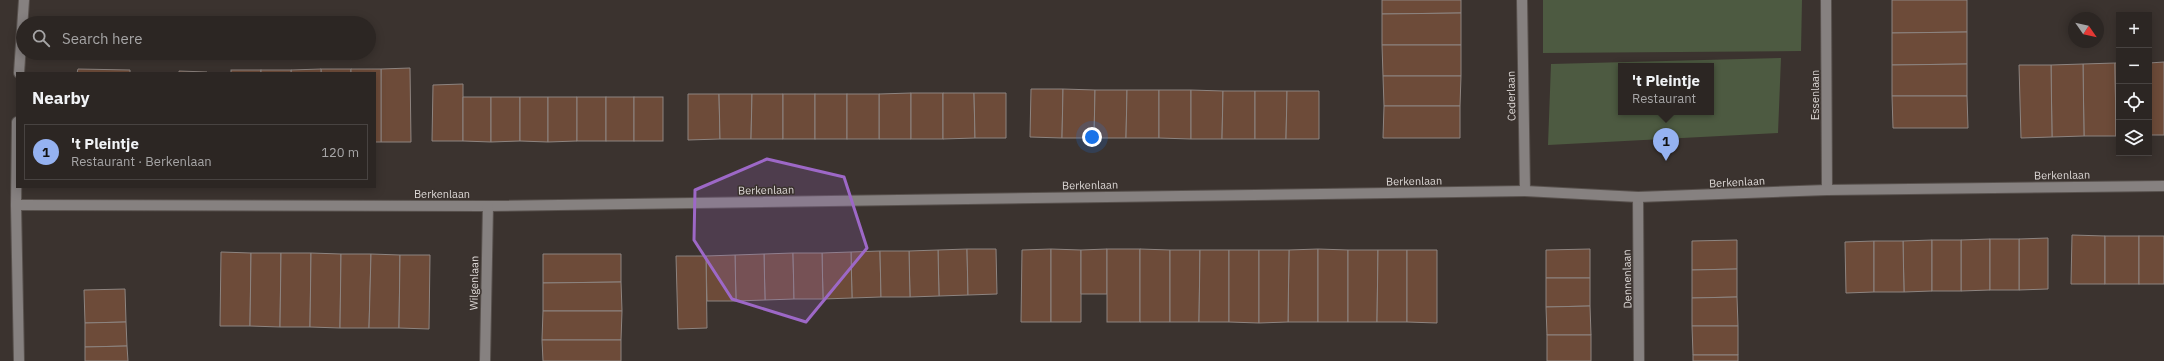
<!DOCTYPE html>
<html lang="en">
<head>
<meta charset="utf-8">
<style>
	body { margin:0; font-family:"IBM Plex Sans",sans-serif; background:#342e2b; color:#f1f3f6 }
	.controls { position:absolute; right:12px; top:12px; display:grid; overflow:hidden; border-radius:0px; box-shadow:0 2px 10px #0003 }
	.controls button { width:36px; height:36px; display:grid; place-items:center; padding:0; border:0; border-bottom:1px solid #484341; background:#2c2623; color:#f1f3f6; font:20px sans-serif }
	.compass { position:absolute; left:2068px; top:12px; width:36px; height:36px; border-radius:50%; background:#2c2623; box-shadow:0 2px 10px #0003; rotate:124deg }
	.you { position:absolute; left:1092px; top:137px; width:14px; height:14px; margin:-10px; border:3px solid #fff; border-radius:50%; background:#1a73e8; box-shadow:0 0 0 6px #1a73e833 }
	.badge { display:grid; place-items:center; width:26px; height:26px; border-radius:50%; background:#95b2f1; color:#111; font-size:13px; font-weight:700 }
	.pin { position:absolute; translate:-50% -33px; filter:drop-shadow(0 1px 2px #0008) }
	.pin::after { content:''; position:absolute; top:21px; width:14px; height:12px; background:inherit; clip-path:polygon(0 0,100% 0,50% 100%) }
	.popup { position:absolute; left:1618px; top:63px; width:96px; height:52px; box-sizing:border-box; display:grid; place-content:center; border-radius:0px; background:#2c2623; filter:drop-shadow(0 1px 3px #0005); font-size:13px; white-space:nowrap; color:#a6a5a6 }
	.popup b { font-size:15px; color:#f1f3f6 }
	.popup::after { content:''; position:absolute; left:50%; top:100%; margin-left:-8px; border:8px solid transparent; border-top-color:#2c2623 }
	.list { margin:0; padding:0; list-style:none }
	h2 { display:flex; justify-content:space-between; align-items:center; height:52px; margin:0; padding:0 16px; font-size:17px }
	h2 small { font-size:13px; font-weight:400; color:#a6a5a6 }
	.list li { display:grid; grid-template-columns:26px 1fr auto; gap:12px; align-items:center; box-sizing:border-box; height:56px; margin:0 8px 8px; padding:0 8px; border:1px solid #484341; border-radius:0px }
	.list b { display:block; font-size:15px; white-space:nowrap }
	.list p { margin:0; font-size:13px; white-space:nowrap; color:#a6a5a6 }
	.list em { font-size:13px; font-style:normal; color:#a6a5a6 }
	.icon { flex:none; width:22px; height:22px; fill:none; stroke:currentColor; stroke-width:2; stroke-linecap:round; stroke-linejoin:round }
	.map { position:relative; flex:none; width:2164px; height:361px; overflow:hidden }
	.search { position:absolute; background:#2c2623; box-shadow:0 2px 10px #0003; left:16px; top:16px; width:360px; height:44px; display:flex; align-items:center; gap:10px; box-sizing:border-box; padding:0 14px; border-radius:22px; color:#a6a5a6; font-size:15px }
	.panel { position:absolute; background:#2c2623; box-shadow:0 2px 10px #0003; left:16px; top:72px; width:360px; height:116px; border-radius:0px }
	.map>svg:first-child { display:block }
	.green { fill:#4d5a41; fill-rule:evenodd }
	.building { fill:#6d4b39; stroke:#8d8480 }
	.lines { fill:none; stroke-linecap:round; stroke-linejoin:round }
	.minor-casing { stroke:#58514d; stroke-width:12 }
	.minor { stroke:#868180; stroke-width:10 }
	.marked { fill:#9d68c7; fill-opacity:0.2; stroke:#9d68c7; stroke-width:3; stroke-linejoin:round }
	.labels { text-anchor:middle; stroke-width:3; stroke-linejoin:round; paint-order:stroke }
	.street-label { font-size:11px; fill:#ddd8d6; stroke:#3b332f }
</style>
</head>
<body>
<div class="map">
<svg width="2164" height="361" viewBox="0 0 2164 361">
	<rect width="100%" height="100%" fill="#3b332f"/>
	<!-- green -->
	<g class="green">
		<path d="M1543 0H1802L1801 51 1543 53Z"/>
		<path d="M1781 58 1778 133 1548 145 1551 64ZM1621 66H1711V112H1621Z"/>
	</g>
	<!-- building -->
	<g class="building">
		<path d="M1382 0H1461V13L1382 14Z"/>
		<path d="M1892 0H1967V32L1892 33Z"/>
		<path d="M1461 13V45H1382V14Z"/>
		<path d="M1967 32V64L1892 65V33Z"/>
		<path d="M1382 45H1461V76H1383Z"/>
		<path d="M2164 62V135H2149V63Z"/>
		<path d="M2115 63 2116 136H2084L2083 64Z"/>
		<path d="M2115 63H2119V136H2116Z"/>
		<path d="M1967 64V96H1892V65Z"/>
		<path d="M2083 64 2084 136 2052 137 2051 65Z"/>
		<path d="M2019 65H2051L2052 137 2021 138Z"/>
		<path d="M410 68 411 142H381V69Z"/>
		<path d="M78 69 130 70V73H77Z"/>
		<rect x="321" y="69" width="30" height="4"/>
		<path d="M321 69V73H291V70Z"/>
		<path d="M351 69H381V142H375V73H351Z"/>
		<rect x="231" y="70" width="30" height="3"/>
		<rect x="261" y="70" width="30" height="3"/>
		<path d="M179 71 207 72V73H179Z"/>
		<path d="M1383 76H1461L1460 106H1384Z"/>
		<path d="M463 84V141H432L433 85Z"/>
		<path d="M1031 89H1063L1062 138 1030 137Z"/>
		<path d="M1063 89 1095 90 1094 138H1062Z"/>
		<path d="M1095 90H1127L1126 138H1094Z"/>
		<path d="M1127 90H1159V138H1126Z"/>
		<path d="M1159 90H1191V139L1159 138Z"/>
		<path d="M1191 90 1223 91 1222 139H1191Z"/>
		<path d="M1223 91H1255V139H1222Z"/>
		<path d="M1255 91H1287L1286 139H1255Z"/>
		<path d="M1287 91H1319V139H1286Z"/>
		<path d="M911 93V139H879V94Z"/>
		<rect x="911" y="93" width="32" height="46"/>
		<path d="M943 93H974L975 138 943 139Z"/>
		<path d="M974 93H1006V138H975Z"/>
		<path d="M688 94H719L720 139 688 140Z"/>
		<path d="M719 94H752L751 139H720Z"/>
		<path d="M752 94H783V139H751Z"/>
		<rect x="783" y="94" width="32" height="45"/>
		<rect x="815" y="94" width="32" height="45"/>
		<rect x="847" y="94" width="32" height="45"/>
		<path d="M1892 96H1967L1968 128H1893Z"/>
		<path d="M463 97H491V142L463 141Z"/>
		<path d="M491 97H520V141L491 142Z"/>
		<path d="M520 97H548V142L520 141Z"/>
		<path d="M548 97H577V141L548 142Z"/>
		<rect x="577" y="97" width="29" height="44"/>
		<rect x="606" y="97" width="28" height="44"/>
		<rect x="634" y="97" width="29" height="44"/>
		<path d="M1384 106H1460V138H1383Z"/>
		<path d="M2072 235 2105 236V284H2071Z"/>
		<rect x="2105" y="236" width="34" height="48"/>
		<rect x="2139" y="236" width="25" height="48"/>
		<path d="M2048 238V289L2019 290V239Z"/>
		<path d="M1990 239V290L1961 291V240Z"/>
		<rect x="1990" y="239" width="29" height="51"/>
		<path d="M1737 240V269L1692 270V241Z"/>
		<path d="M1932 240V291L1904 292 1903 241Z"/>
		<rect x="1932" y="240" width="29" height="51"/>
		<path d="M1874 241V292L1846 293 1845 242Z"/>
		<path d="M1874 241H1903L1904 292H1874Z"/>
		<path d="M967 249 968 295 939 296 938 250Z"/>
		<path d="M967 249H996L997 294 968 295Z"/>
		<path d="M1051 249V322H1021L1022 250Z"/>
		<path d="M1051 249 1081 250V322H1051Z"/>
		<path d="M1107 249V294H1081V250Z"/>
		<rect x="1107" y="249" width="33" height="73"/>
		<path d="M1140 249 1170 250V322H1140Z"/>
		<path d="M1318 249V322H1288L1289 250Z"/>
		<path d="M1318 249 1348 250V322H1318Z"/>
		<path d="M1590 249V278H1546V250Z"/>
		<path d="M938 250 939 296 910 297 909 251Z"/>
		<path d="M1170 250H1200L1199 322H1170Z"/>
		<path d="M1200 250H1229V322H1199Z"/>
		<path d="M1229 250H1259V323L1229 322Z"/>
		<path d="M1259 250H1289L1288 322 1259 323Z"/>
		<path d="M1348 250H1378L1377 322H1348Z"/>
		<path d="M1378 250H1407V322H1377Z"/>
		<path d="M1407 250H1437V323L1407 322Z"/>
		<path d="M880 251 881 297 852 298 851 252Z"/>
		<path d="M880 251H909L910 297H881Z"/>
		<path d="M221 252 251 253 250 326H220Z"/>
		<path d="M851 252 852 298 823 299 822 253Z"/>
		<path d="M251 253H281L280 327 250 326Z"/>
		<path d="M281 253H311L310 327H280Z"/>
		<path d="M311 253 341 254 340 328 310 327Z"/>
		<path d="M793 253 794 299 765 300 764 254Z"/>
		<path d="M793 253H822L823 299H794Z"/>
		<path d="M341 254H371L369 328H340Z"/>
		<path d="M371 254 400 255 399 328H369Z"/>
		<path d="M543 254H621V282L543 283Z"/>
		<path d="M764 254 765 300 736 301 735 255Z"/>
		<path d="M400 255H430L429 329 399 328Z"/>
		<path d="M735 255 736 301H707L706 256Z"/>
		<path d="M676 256H706L707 328 678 329Z"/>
		<path d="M1737 269V297L1692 298V270Z"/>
		<path d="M1546 278H1590V306L1546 307Z"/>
		<path d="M621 282 622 311H543V283Z"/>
		<path d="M125 289 126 322 85 323 84 290Z"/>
		<path d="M1737 297 1738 326H1692V298Z"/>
		<path d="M1590 306 1591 335H1547L1546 307Z"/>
		<path d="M543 311H622L621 340H542Z"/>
		<path d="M126 322 127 346 85 347V323Z"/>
		<path d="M1692 326H1738V355H1693Z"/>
		<rect x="1547" y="335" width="44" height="26"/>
		<path d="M542 340H621V361H543Z"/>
		<path d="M127 346 128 361H85V347Z"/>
		<rect x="1693" y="355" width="45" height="6"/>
	</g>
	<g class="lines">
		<defs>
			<g id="minor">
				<path d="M1522 0 1525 191"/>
				<path d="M1826 0 1827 190"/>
				<path d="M19 73 24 0"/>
				<path d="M17 122 16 205 19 361"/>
				<path d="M1638 197 1639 361"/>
				<path d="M16 205 488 206 1525 191 1638 197 1827 190 2164 186"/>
				<path d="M485 361 488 206"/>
			</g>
		</defs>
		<!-- minor casing -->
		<use href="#minor" class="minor-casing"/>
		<!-- minor -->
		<use href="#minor" class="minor"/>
	</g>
	<!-- marked area -->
	<path class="marked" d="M767 159 844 177 867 248 806 322 732 299 694 240 695 190Z"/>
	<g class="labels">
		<!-- street labels -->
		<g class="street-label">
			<text transform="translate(1815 95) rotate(-90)" y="4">Essenlaan</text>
			<text transform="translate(1511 96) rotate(-91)" y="4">Cederlaan</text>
			<text transform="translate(2062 175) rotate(-1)" y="4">Berkenlaan</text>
			<text transform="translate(1414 181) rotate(-1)" y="4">Berkenlaan</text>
			<text transform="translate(1737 182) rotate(-3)" y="4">Berkenlaan</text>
			<text transform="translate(1090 185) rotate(-1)" y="4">Berkenlaan</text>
			<text transform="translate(766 190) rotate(-1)" y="4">Berkenlaan</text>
			<text x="442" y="198">Berkenlaan</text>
			<text transform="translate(1627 279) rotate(-91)" y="4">Dennenlaan</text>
			<text transform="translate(474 283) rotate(-89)" y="4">Wilgenlaan</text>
		</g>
	</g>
</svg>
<div class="controls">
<button>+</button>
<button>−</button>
<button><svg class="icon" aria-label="locate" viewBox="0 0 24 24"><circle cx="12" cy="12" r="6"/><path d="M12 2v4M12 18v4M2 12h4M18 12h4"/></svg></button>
<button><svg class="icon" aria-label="layers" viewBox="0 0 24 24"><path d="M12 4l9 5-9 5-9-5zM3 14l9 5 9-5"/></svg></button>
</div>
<svg class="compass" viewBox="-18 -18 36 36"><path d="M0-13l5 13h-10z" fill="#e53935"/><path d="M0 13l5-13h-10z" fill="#a6a5a6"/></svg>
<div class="you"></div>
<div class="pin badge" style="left:1666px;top:161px">1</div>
<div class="popup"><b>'t Pleintje</b>Restaurant</div>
<div class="search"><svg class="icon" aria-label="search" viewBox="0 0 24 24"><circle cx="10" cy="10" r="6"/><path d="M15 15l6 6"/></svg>Search here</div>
<section class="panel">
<h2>Nearby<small></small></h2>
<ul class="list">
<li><span class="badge">1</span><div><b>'t Pleintje</b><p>Restaurant · Berkenlaan</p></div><em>120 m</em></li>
</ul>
</section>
</div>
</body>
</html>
